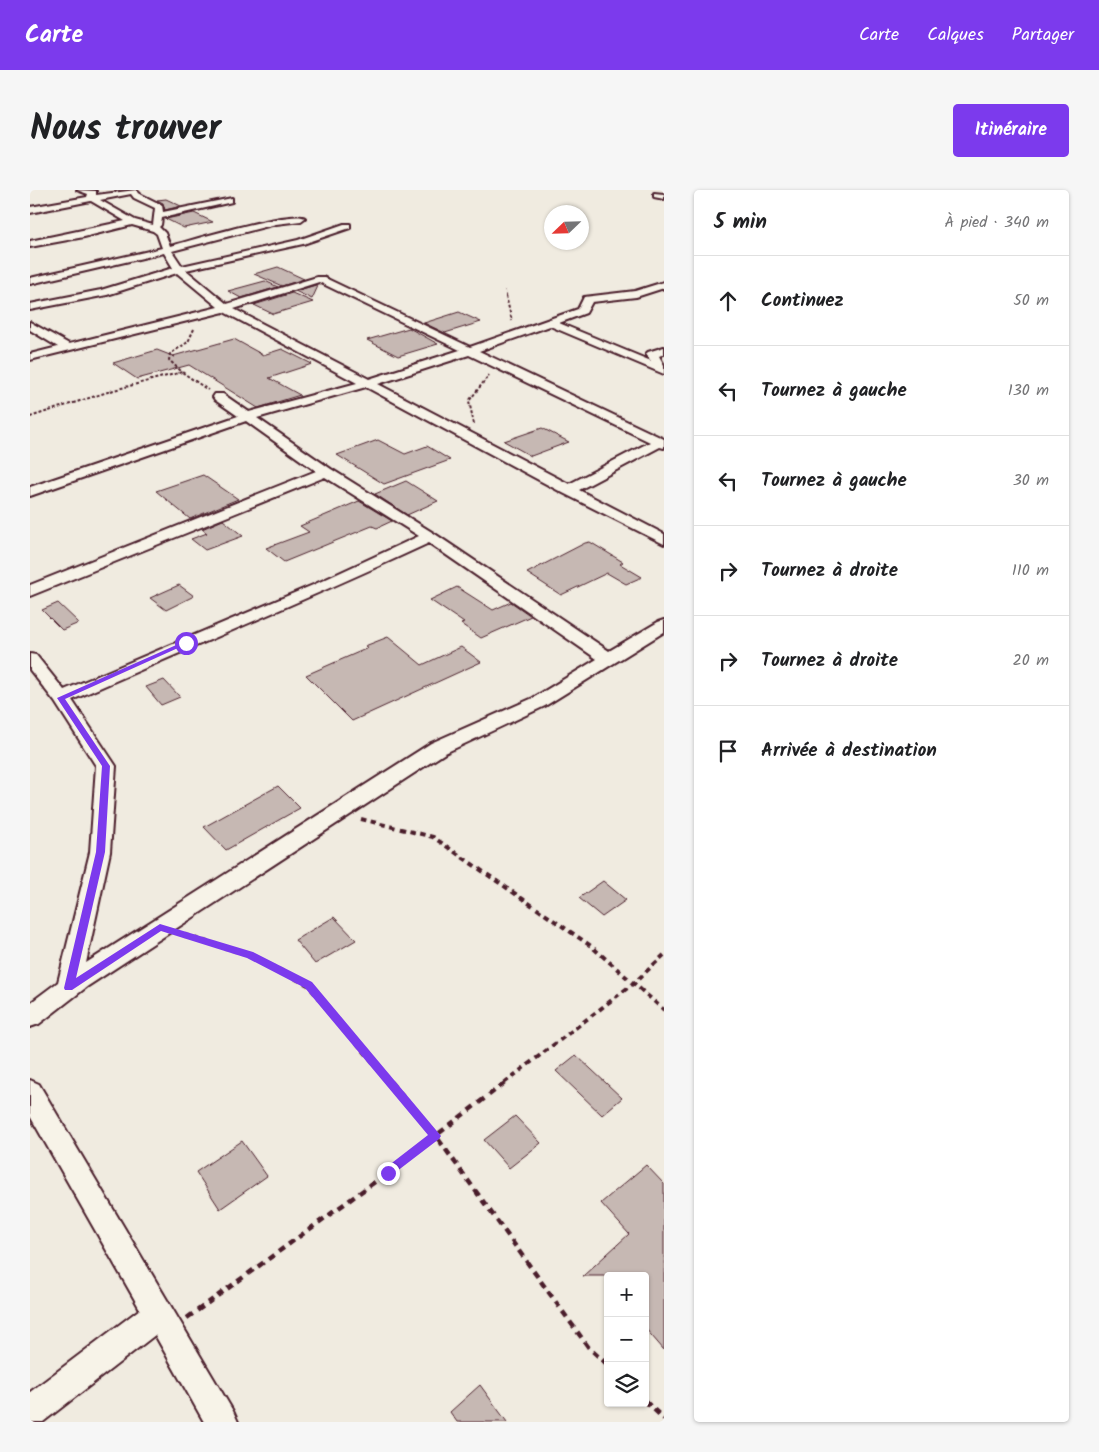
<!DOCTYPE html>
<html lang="fr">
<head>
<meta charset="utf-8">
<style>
	body { margin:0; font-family:Kalam,sans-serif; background:#f6f6f6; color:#202124 }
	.controls { position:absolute; right:15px; bottom:15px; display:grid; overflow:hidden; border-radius:5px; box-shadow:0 1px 4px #0004 }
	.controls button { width:45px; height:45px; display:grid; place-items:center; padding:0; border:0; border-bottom:1px solid #e0e0e0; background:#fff; color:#202124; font:25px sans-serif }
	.compass { position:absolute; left:514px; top:15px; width:45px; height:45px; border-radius:50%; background:#fff; box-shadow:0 1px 4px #0004; rotate:247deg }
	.stop { position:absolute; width:15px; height:15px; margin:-11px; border:4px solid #7c3aed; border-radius:50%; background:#fff }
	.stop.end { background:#7c3aed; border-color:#fff; box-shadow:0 1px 5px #0008 }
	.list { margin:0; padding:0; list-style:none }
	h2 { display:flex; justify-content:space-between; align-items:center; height:65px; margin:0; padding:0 20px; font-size:21px }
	h2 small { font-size:16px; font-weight:400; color:#757577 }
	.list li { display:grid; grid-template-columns:32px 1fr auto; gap:15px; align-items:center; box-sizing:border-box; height:90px; padding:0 20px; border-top:1px solid #e0e0e0 }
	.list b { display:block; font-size:19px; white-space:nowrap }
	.list em { font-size:16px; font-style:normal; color:#757577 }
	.icon { flex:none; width:28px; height:28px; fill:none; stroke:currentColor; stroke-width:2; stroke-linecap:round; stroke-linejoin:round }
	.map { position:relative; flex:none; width:634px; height:1232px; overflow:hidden; border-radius:5px }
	header { display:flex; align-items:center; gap:30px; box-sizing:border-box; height:70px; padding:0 25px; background:#7c3aed; color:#fff }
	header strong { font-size:24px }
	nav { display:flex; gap:28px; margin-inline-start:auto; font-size:18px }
	.intro { display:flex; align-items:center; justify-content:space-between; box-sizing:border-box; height:120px; padding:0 30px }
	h1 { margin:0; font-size:35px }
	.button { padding:12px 22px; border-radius:5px; background:#7c3aed; color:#fff; font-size:18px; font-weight:700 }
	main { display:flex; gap:30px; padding:0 30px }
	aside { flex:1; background:#fff; border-radius:5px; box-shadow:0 1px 4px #0004 }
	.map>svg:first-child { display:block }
	.building { fill:#c6b8b3; stroke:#4a1f2b }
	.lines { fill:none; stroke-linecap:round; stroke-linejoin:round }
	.minor-casing { stroke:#4a1f2b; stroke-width:4 }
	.path-far3 { stroke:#4a1f2b; stroke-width:1; stroke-dasharray:2.5 2; stroke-linecap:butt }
	.path-far2 { stroke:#4a1f2b; stroke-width:2; stroke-dasharray:3 2; stroke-linecap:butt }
	.path-far1 { stroke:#4a1f2b; stroke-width:4; stroke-dasharray:5.5 4.5; stroke-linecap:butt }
	.path { stroke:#4a1f2b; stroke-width:4.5; stroke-dasharray:7 5.5; stroke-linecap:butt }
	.minor { fill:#f7f3e8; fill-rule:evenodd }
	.route { fill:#7c3aed }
</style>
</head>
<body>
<header>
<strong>Carte</strong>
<nav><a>Carte</a><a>Calques</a><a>Partager</a></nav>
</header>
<div class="intro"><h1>Nous trouver</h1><a class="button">Itinéraire</a></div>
<main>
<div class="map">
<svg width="634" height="1232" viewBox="0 0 634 1232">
	<rect width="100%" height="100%" fill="#f0ebe0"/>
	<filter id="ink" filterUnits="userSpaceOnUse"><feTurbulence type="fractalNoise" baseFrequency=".02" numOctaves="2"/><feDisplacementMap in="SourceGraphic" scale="10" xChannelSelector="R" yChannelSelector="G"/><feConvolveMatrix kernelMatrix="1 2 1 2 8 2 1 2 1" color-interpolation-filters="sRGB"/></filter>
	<g filter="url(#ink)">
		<!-- building -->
		<g class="building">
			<path d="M136 9 151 16 135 20 133 13 127 10Z"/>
			<path d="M164 23 183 32 154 38 136 29Z"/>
			<path d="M248 77 274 89 252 96 224 84Z"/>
			<path d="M235 91 248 97 211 108 198 101Z"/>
			<path d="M286 95 288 96 282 109 265 101Z"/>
			<path d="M262 103 283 112 243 124 224 115Z"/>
			<path d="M429 122 451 132 415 143 394 133Z"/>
			<path d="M379 138 408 154 368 166 337 150Z"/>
			<path d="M204 149 233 165 252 159 282 174 239 188 270 205 228 218 159 175 107 189 83 173 127 160 145 167 143 166Z"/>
			<path d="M512 238 539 252 501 266 474 251Z"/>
			<path d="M348 250 375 264 397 256 420 270 354 294 307 265Z"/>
			<path d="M173 285 208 309 160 329 126 301Z"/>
			<path d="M376 291 408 311 377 325 345 304Z"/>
			<path d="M329 311 362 331 347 338 342 336 254 372 236 358 279 342 270 336Z"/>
			<path d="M193 330 213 346 175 360 161 349 177 343 172 339Z"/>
			<path d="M560 352 593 372 590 374 612 387 596 394 577 383 531 405 497 383 555 353Z"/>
			<path d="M149 395 164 406 136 420 120 408Z"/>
			<path d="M427 397 463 420 481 412 501 426 451 448 431 434 434 433 400 410Z"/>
			<path d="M28 413 49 433 32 440 12 420Z"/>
			<path d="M358 447 392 475 431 457 451 472 322 531 276 485 338 458 335 456Z"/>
			<path d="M134 490 150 507 131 515 116 497Z"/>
			<path d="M248 596 270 618 196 660 174 637Z"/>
			<path d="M573 691 596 710 572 727 549 708Z"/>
			<path d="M304 727 326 750 285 774 265 750Z"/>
			<path d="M546 865 592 908 572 925 526 881Z"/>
			<path d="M485 926 511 953 479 978 454 950Z"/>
			<path d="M212 951 237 986 190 1019 166 982Z"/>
			<path d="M616 975 634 994V1160L615 1138V1086H553L599 1044 571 1013Z"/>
			<path d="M450 1195 477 1232H427L420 1222Z"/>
		</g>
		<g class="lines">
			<defs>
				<g id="minor">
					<path d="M47 0 66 1V5L106 0 110 4 132 15 133 22 202 8V12L132 28 131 35 129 37 135 43 140 56C160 51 264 19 275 28L271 31 246 34 142 61 152 76 268 50 314 34H320V38L273 54 156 80 197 114 287 87H293L440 157 548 119 554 107 605 101 634 92V98L606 107 562 112 556 123 529 133 621 171 616 164 618 162 634 157V164L629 166 634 175V184L520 136 449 161 634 249V258L630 257 549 300 634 344V354L533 303 336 197 227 228 301 279 405 344 579 461 628 432 634 430V442L515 516 415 563 58 796 9 834 0 837V813L28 792 60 662 66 576 25 512 0 480V464L6 465 34 500 283 395 389 346 295 287 0 406V395L286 281 216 231 0 306V297L208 226 185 210 183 207 185 204H193L219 222 327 193 194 122 0 170V164L28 157 0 140V132L39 154 188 117 147 83 77 105 0 120V114L71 100 143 78 134 63 0 94V88L132 58 127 44 123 41 102 35 54 47 0 57V51L95 31 61 11 0 23V17L57 7 58 4ZM101 4 104 8 125 18 123 35 105 30 70 10ZM289 92 430 160 339 189 204 119ZM439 165 620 252 539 294 348 194ZM399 353 567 469 503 508 401 553 56 773 80 662 86 576 42 510C161 457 281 408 399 353Z"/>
					<path d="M624 3 634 4V9L624 7Z"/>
					<path d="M0 890 9 894 203 1221 208 1232H174L125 1145 13 1232H0V1202L110 1119 0 926Z"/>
				</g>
			</defs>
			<!-- minor casing -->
			<use href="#minor" class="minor-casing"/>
			<!-- path-far3 -->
			<path class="path-far3" d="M475 100 477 107"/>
			<!-- path-far2 -->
			<g class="path-far2">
				<path d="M476 106 482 131"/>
				<path d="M164 139 158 152 140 164 139 170 152 182 178 200"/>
				<path d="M0 227 84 200 152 182"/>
				<path d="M444 234 439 211 459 185"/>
			</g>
			<!-- path-far1 -->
			<g class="path-far1">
				<path d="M331 629 403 647 561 756 634 820"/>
				<path d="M154 745 220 765 278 795 361 893"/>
				<path d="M474 893 604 793 634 765"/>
			</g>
			<!-- path -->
			<g class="path">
				<path d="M360 892 406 946 559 1158 578 1175"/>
				<path d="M157 1128 357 983 476 892"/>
				<path d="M615 1211 634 1229"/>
			</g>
			<!-- minor -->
			<use href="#minor" class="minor"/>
		</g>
	</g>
	<!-- route -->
	<path class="route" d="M153 452 159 453 35 509 80 576 75 662 46 788 130 734 223 762 282 792 411 946 409 949 358 988 354 986 352 983 354 979 398 945 275 798 217 768 131 741 42 800H35L34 798 66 662 72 576 27 508Z"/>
</svg>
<div class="controls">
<button>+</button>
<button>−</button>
<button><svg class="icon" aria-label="layers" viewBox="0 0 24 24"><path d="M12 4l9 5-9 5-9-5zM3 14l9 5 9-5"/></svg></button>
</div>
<svg class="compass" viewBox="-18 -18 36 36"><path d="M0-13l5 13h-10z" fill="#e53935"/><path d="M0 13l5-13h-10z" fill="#757577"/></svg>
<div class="stop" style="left:156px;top:453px"></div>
<div class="stop end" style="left:358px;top:983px"></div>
</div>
<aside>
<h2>5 min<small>À pied · 340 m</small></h2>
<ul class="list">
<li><svg class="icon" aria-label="ahead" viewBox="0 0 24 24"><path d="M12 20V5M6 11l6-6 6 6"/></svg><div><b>Continuez</b></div><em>50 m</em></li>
<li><svg class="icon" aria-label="left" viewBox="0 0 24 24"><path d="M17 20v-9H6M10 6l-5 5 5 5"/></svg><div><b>Tournez à gauche</b></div><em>130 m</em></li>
<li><svg class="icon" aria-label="left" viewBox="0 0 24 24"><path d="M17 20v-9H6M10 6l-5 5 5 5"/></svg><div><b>Tournez à gauche</b></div><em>30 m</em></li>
<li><svg class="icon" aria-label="right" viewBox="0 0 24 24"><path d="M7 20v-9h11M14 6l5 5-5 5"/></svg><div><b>Tournez à droite</b></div><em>110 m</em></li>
<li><svg class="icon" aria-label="right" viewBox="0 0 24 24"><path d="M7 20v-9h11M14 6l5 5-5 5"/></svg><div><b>Tournez à droite</b></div><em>20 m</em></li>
<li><svg class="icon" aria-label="arrive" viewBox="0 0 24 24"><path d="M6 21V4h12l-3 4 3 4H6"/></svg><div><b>Arrivée à destination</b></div></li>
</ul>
</aside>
</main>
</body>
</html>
